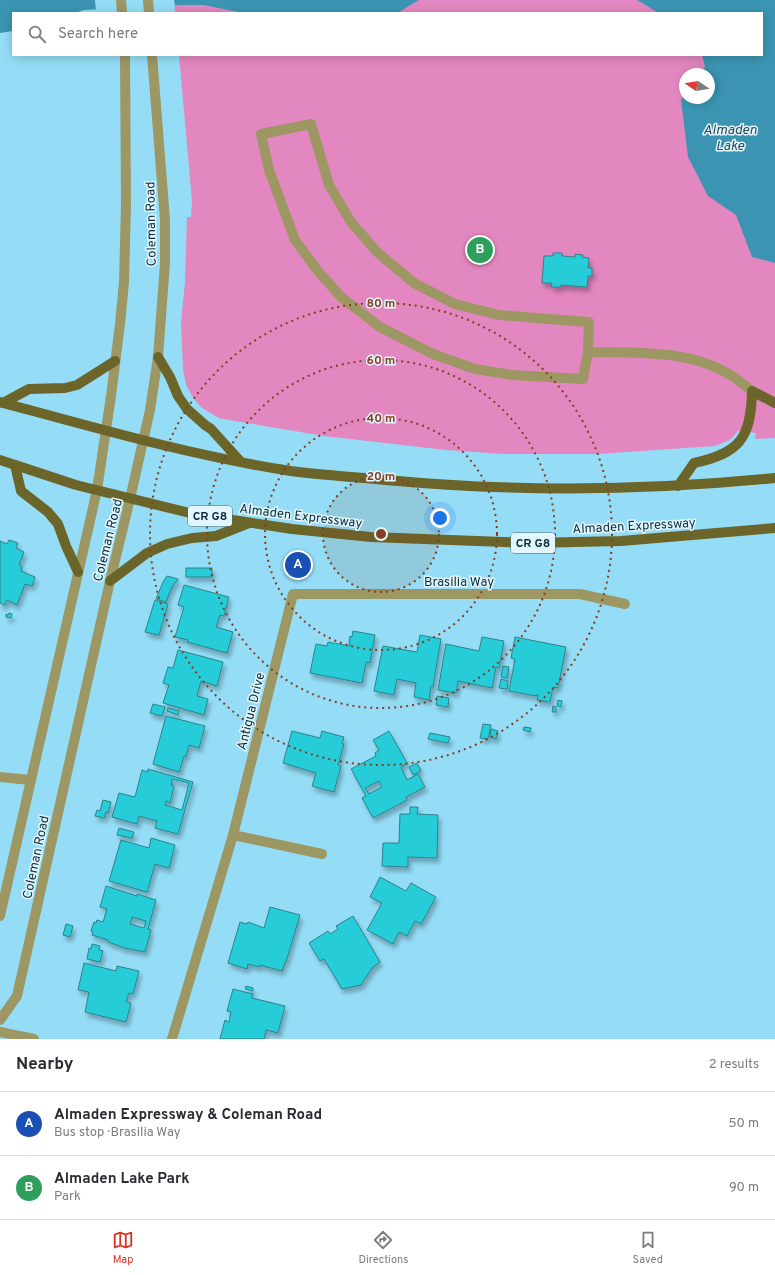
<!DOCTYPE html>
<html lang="en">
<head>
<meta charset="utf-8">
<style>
	body { margin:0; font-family:Overpass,sans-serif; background:#f7f7f7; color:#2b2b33 }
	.compass { position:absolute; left:679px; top:68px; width:36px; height:36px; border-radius:50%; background:#fff; box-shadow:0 2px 10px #0003; rotate:282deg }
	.you { position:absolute; left:440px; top:518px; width:14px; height:14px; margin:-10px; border:3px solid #fff; border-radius:50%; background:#1a73e8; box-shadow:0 0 0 6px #1a73e833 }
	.badge { display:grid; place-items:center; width:26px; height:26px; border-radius:50%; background:#d93025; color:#fff; font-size:13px; font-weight:700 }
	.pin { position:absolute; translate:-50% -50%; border:2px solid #fff; box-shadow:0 1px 4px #0006 }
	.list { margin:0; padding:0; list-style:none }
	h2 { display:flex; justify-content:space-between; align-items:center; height:52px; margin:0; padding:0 16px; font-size:17px }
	h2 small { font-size:13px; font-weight:400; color:#7c7c81 }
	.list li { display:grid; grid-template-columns:26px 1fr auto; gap:12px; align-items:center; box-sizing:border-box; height:64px; padding:0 16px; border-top:1px solid #e1e1e2 }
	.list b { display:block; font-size:15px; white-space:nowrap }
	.list p { margin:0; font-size:13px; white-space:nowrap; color:#7c7c81 }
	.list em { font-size:13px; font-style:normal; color:#7c7c81 }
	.icon { flex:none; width:22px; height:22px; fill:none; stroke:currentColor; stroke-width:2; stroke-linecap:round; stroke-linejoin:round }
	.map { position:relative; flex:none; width:775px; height:1039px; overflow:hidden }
	.search { position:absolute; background:#fff; box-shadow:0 2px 10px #0003; left:12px; right:12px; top:12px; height:44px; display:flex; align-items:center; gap:10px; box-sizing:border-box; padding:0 14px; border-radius:0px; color:#7c7c81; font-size:15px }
	.sheet { height:180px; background:#fff }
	nav { display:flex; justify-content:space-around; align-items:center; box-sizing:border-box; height:56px; border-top:1px solid #e1e1e2; background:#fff; font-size:11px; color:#7c7c81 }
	nav a { display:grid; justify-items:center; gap:2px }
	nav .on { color:#d93025 }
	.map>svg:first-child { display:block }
	.green { fill:#e387c0; fill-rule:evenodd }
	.water { fill:#3b95b2 }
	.pier { fill:#95ddf7 }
	.building { fill:#27cdd9; stroke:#2d8289; fill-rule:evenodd; filter:url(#shadow) }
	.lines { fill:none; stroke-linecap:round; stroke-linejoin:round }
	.minor { stroke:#9d9764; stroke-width:10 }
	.major { stroke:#6c652a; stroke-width:10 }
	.ring { fill:none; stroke:#853e1e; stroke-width:2; stroke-dasharray:2 4 }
	.labels { text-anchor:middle; stroke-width:3; stroke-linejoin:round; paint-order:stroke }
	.shield { fill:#e1f6fe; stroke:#4d6973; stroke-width:1 }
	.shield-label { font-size:12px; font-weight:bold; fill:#0e2d37 }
	.street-label { font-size:13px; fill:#0e2d37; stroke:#e1f6fe }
	.water-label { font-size:14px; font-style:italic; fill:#2d4953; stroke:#e1f6fe }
	.centre { fill:#853e1e; stroke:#e1f6fe; stroke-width:2 }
	.ring-label { font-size:12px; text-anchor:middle; font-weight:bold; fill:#853e1e; stroke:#e1f6fe; stroke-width:3; stroke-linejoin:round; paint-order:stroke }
</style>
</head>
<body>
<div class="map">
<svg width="775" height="1039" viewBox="0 0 775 1039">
	<defs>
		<filter id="shadow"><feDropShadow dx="2.5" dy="4.5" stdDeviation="2" flood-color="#0004"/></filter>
	</defs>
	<rect width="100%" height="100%" fill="#95ddf7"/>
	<!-- green -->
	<path class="green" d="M174 0H775V438L756 439 755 438 756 433 738 431 730 440 715 446 598 454H503L446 450 324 436 229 420 219 418 202 408 194 399 186 385 183 369 181 322 185 282 187 217H191L192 201 179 55H762V13H175ZM685 74H709V98H685Z"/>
	<!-- water -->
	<g class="water">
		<path d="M0 0H419L397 13H243L204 5H179L84 10 75 13H13V31L0 33Z"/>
		<path d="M637 0H775V263L752 257 736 215 708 196 688 157 681 100 685 95V98H709V74H700L705 67 702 55H762V13H659Z"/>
	</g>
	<!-- pier -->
	<path class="pier" d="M95 0H174L175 7 96 11Z"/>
	<!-- building -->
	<g class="building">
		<path d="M553 253H562V256L575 257V254L583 255 582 257 589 258 588 268H592V276H588L587 287 561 285V287H551L552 283H542L544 256H553Z"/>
		<path d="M9 540 18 543 16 548 24 552 19 565 22 567 21 571 35 577 32 586 25 584 17 605 7 600 5 605 0 603V541L7 544Z"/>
		<rect x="186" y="568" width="26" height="9"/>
		<path d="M167 576 178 579 177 582H175L171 589 166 602 156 599 163 582Z"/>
		<path d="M184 585 229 597 224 616 220 615 216 627 233 632 227 653 187 642 188 640 175 637 184 607 178 605Z"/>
		<path d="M155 600 168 604 159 635 145 632Z"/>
		<path d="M9 613 12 614 11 618 6 617V614L8 615Z"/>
		<path d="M353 631 375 635 370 663 366 662 362 683 310 673 316 644 327 646 328 642 350 646 351 645 349 644 350 636 352 637Z"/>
		<path d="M420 635 441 639 433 687 431 686 429 700 414 697 416 683 397 679 394 695 374 691 383 646 417 652Z"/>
		<path d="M482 637 504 641 499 668 496 667 492 688 458 681 456 693 438 690 446 644 479 651Z"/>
		<path d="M515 637 566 647 558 688 553 687 550 702 537 700 538 695H536V696L509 691 515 659 511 658Z"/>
		<path d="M178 650 223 662 217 686 201 681 197 696 208 699 204 715 163 703 169 685 163 683 168 667 173 668Z"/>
		<path d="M503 666 509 667 507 678 501 677Z"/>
		<path d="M501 679 508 681 507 689 499 688Z"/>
		<path d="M437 696 449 698 448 707 436 705Z"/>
		<path d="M558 700 562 701 561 707 557 706Z"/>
		<path d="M153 704 165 707 162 716 150 713Z"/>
		<path d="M553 706 556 707V712H552Z"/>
		<path d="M168 708 179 711 178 715 167 711Z"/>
		<path d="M166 716 205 726 199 748 189 745 186 756H184L179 772 153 764Z"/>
		<path d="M483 724 491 725 488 739 480 738Z"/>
		<path d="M524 727 531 728 530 732 523 730Z"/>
		<path d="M491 729 498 731 496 739 490 737Z"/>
		<path d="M292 731 320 738 322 731 344 737 342 744H344L338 765 341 766 334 792 312 786 316 773 283 763Z"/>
		<path d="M389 731 407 763 401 767 407 780 418 774 425 787 406 797 407 800 373 818 362 798 366 796 351 769 376 756 375 753 379 750 373 740ZM379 781 382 787 369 794 365 788Z"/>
		<path d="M430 733 450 737 448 743 428 739Z"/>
		<path d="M417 763 421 771 413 775 409 767Z"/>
		<path d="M148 769 193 782 178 834 155 828 157 821 139 816 137 824 112 817 119 793 135 797 142 770 148 772ZM172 779 189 783 182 810 165 805 166 801 170 803 174 786 171 785Z"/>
		<path d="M103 800 111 802 108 813 106 812 104 818 95 816 97 810 100 811Z"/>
		<path d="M410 807H418L417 814 438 815 437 858 408 857V867L382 866 383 843H399L400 814H410Z"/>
		<path d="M119 828 134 832 132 838 117 835Z"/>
		<path d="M151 838 175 845 169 868 155 864 147 892 109 881 121 840 149 848Z"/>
		<path d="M380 877 406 891 411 883 436 897 421 924 415 921 407 936 399 932 393 944 367 930 382 903 370 897Z"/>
		<path d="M106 886 137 896V894L156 900 148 929 151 930 145 952 125 948 108 942V940L92 935 93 932 91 931 94 922 96 923 97 920 103 922 107 909 100 907ZM132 917 146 921 144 928 130 924Z"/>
		<path d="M270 907 300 915 286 962H285L282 971 260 965 259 967 248 964 247 969 228 963 240 922 247 924 248 922 264 928Z"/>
		<path d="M353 916 380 962 372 968 361 985 342 989 324 959 320 961 309 943 328 931 330 934 338 929 336 926Z"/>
		<path d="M66 924 73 926 70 937 63 935Z"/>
		<path d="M92 944 100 946 99 950 103 951 100 962 87 959 89 948 91 949Z"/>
		<path d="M84 963 116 971 117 966 139 971 133 994 129 993 126 1002 131 1003 126 1022 85 1012 89 992 78 990Z"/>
		<path d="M246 986 253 988V991L245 989Z"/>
		<path d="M233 989 253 994 252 998 285 1006 278 1033 266 1030 264 1039H220L225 1020 229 1022 231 1012 227 1011Z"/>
	</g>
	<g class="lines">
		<!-- minor -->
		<g class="minor">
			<path d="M121 0 122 13"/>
			<path d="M148 0 149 13"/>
			<path d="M311 124 329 185 351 222 377 252 414 283 455 304 499 315 589 322 588 352 583 379 513 375 475 369 433 354 380 327 341 297 317 270 295 240 269 170 261 134Z"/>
			<path d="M588 352C635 353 690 349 732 376 739 380 745 386 752 391"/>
			<path d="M0 777 30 780"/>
			<path d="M233 835 322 854"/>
			<path d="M0 916 97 490 111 396 120 324 124 282 126 204 125 55"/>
			<path d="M0 1020 17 996 110 581 130 499 150 410 158 357 165 263V220L152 55"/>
			<path d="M0 1032 34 1039"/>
			<path d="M172 1039 233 835 293 594H580L625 604"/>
		</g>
		<!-- major -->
		<g class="major">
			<path d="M158 357 170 377 178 396 187 409 205 425 211 429 241 462"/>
			<path d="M0 402C96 428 193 456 291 471 322 475 354 477 386 480 515 492 645 491 775 478"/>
			<path d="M3 403 29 389 65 388 77 385 115 361"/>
			<path d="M0 460 76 485 194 514 292 529 371 537 530 543 621 541 775 528"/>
			<path d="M15 465 21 491 48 512 58 524 66 546 78 572"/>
			<path d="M678 486 694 463C740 453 751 438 752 391L775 403"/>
			<path d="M110 581 147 553 167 544 192 538 216 536 249 523"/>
		</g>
	</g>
	<!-- distance rings -->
	<circle cx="381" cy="534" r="58" fill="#853e1e" fill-opacity=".12"/>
	<g class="ring">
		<circle cx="381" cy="534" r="58"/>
		<circle cx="381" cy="534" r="116"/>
		<circle cx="381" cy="534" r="174"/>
		<circle cx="381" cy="534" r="231"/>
	</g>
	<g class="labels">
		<!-- shield labels -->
		<g class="shield">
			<rect x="188" y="506" width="44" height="20" rx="3"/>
			<rect x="511" y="533" width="44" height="20" rx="3"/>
		</g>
		<g class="shield-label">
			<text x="210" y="520">CR G8</text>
			<text x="533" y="547">CR G8</text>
		</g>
		<!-- street labels -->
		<g class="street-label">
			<text transform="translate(150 224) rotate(-91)" y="5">Coleman Road</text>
			<text transform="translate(301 515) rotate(7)" y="5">Almaden Expressway</text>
			<text transform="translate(634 525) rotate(-3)" y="5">Almaden Expressway</text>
			<text transform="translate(107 540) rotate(-76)" y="5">Coleman Road</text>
			<text x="459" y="586">Brasilia Way</text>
			<text transform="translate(250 711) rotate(-76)" y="5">Antigua Drive</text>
			<text transform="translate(35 857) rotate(-78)" y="5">Coleman Road</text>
		</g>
		<!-- water labels -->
		<g class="water-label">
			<text x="730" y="134">Almaden<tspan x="730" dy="16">Lake</tspan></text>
		</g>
	</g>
	<circle cx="381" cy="534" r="6" class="centre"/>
	<g class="ring-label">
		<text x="381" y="307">80 m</text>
		<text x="381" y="364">60 m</text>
		<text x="381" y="422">40 m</text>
		<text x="381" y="480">20 m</text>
	</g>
</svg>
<svg class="compass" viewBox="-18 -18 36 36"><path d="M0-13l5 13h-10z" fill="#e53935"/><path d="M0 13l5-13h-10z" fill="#7c7c81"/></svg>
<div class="you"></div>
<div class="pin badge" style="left:298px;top:565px;background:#1a4fb4">A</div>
<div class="pin badge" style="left:480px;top:250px;background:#2e9e5b">B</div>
<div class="search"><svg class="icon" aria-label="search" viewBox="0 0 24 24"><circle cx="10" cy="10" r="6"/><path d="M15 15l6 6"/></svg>Search here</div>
</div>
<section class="sheet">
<h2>Nearby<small>2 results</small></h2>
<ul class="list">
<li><span class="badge" style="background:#1a4fb4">A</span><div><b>Almaden Expressway &amp; Coleman Road</b><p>Bus stop · Brasilia Way</p></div><em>50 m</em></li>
<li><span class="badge" style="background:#2e9e5b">B</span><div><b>Almaden Lake Park</b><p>Park</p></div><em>90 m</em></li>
</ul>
</section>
<nav>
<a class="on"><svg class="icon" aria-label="map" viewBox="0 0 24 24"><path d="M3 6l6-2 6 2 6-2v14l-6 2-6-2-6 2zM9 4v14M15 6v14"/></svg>Map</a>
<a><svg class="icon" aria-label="directions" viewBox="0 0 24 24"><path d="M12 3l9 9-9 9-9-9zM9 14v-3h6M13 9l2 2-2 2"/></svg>Directions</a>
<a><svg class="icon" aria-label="saved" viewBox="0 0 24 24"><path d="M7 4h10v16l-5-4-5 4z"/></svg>Saved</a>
</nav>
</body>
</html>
